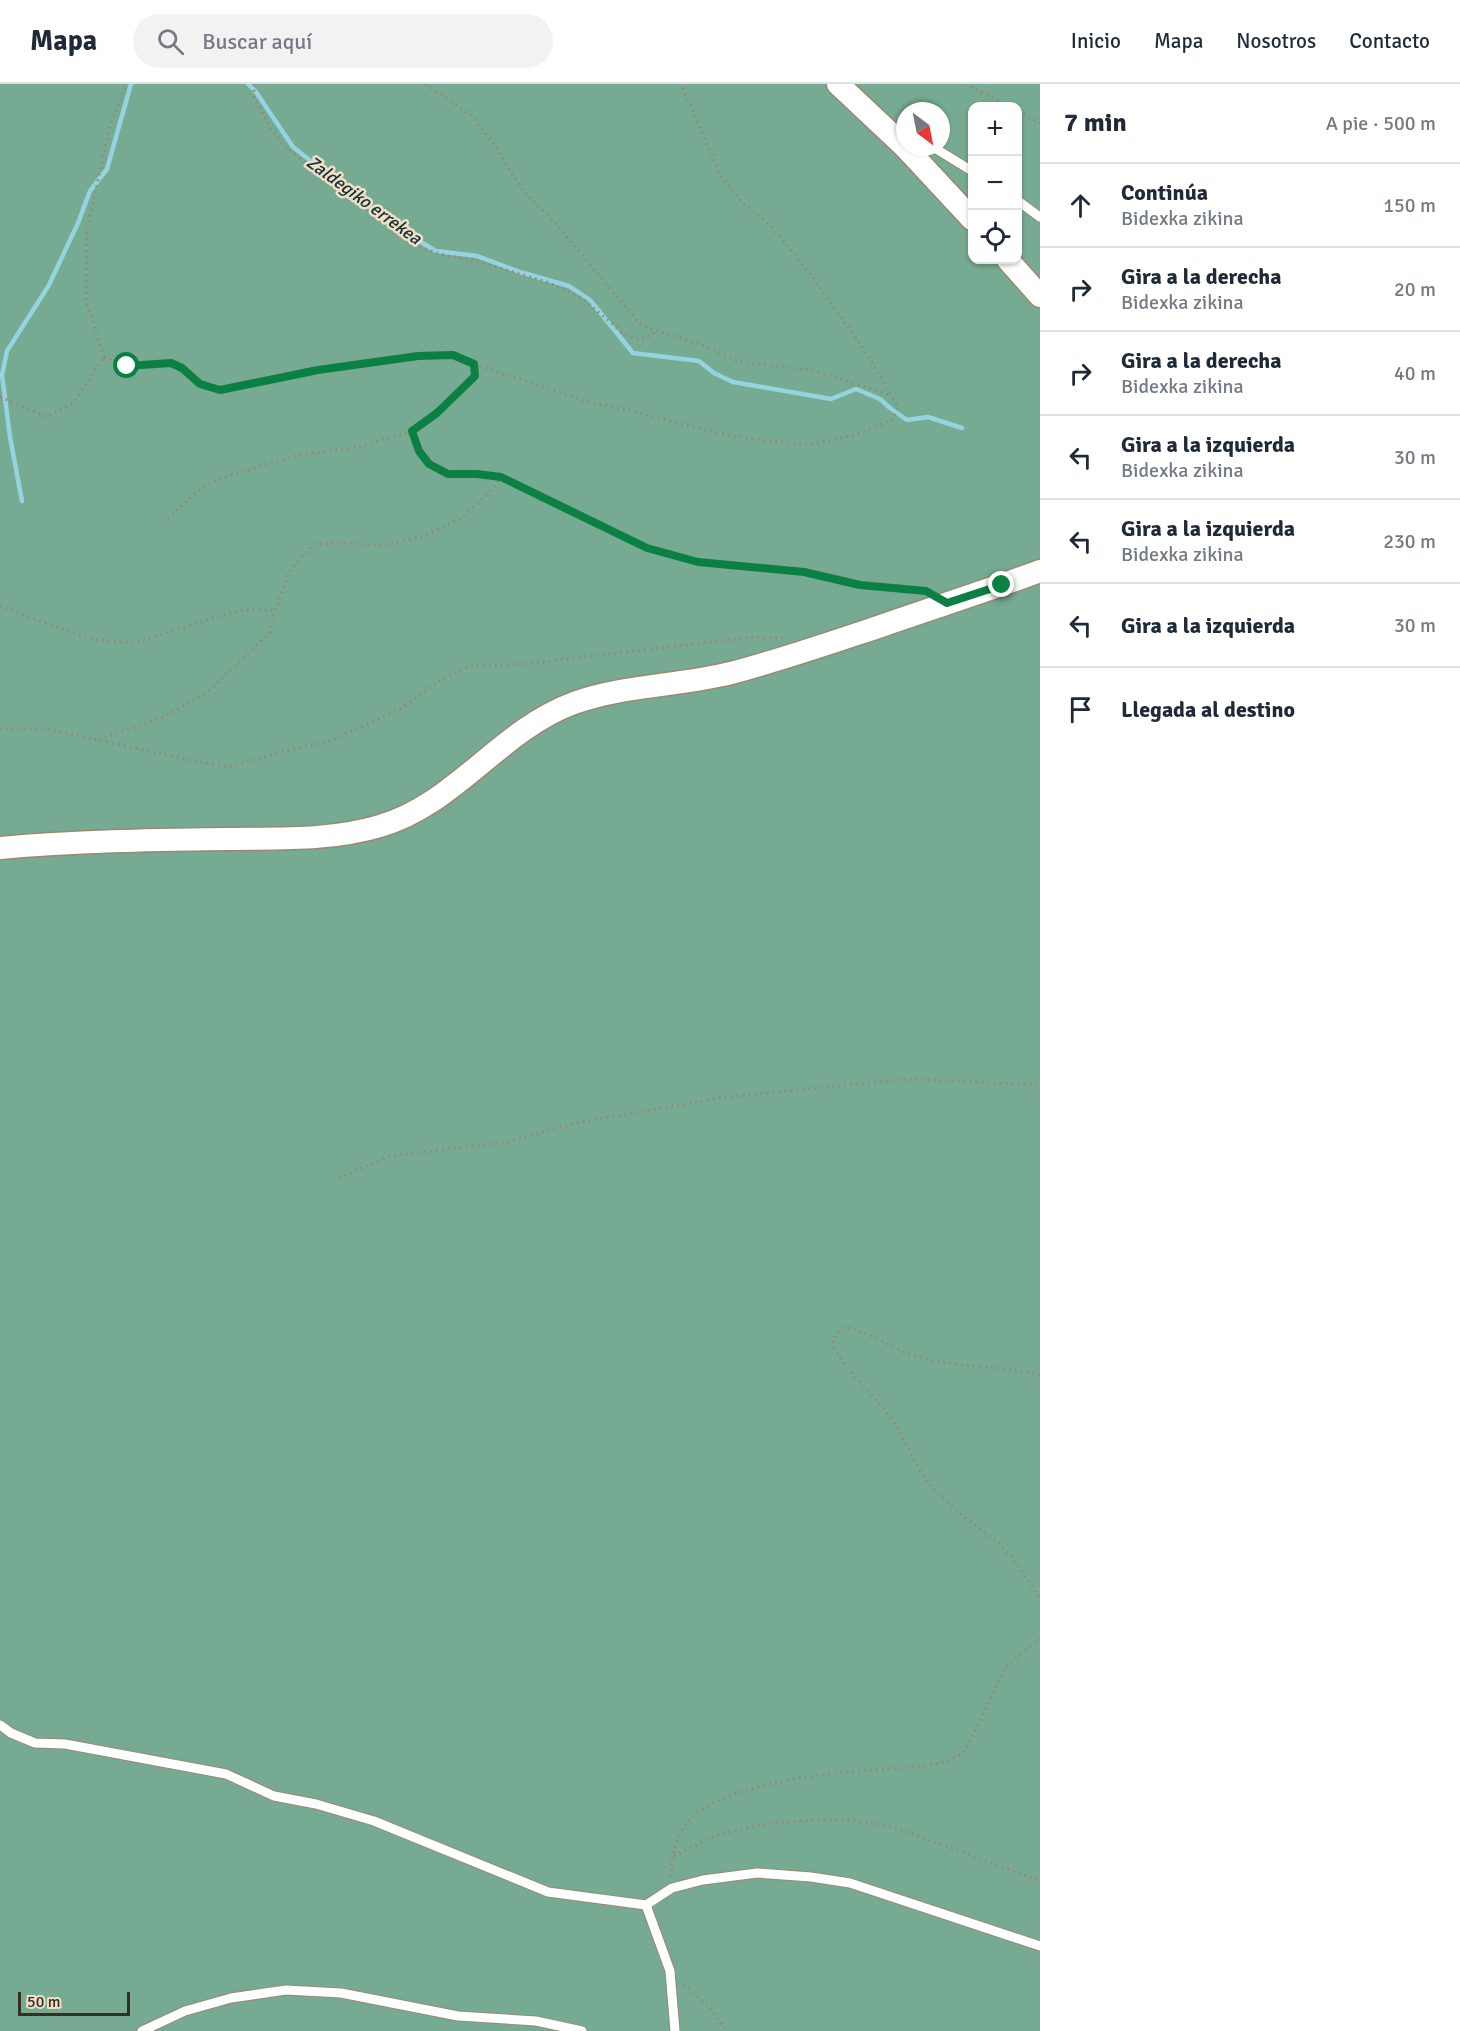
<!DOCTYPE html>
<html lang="es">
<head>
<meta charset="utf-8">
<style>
	body { margin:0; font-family:Signika,sans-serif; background:#f2f2f3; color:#1f2937 }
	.controls { position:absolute; right:18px; top:18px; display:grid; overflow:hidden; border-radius:12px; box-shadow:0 2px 4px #0004 }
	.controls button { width:54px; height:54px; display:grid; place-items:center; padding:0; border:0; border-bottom:2px solid #e0e1e3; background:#fff; color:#1f2937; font:30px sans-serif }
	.compass { position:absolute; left:896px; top:18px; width:54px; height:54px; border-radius:50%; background:#fff; box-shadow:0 2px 4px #0004; rotate:148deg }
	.scale { position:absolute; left:18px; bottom:15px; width:112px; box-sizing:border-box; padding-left:6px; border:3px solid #352e25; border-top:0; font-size:16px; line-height:21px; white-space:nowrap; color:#352e25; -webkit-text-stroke:4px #f1dec7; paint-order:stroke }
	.stop { position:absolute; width:18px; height:18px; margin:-14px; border:4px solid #0b8043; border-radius:50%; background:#fff }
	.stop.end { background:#0b8043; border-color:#fff; box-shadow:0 2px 6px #0008 }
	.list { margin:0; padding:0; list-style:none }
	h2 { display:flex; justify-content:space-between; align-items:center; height:78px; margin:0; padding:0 24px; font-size:26px }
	h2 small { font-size:20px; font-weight:400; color:#747a83 }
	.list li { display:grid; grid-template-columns:39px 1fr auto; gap:18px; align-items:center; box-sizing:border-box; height:84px; padding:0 24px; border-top:2px solid #e0e1e3 }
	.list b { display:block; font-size:22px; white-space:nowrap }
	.list p { margin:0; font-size:20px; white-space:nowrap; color:#747a83 }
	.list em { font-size:20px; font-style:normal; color:#747a83 }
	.icon { flex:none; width:33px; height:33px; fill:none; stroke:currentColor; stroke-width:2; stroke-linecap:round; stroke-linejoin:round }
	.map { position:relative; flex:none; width:1040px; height:1947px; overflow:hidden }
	header { display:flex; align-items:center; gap:36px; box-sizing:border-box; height:84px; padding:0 30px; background:#fff; border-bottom:2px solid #e0e1e3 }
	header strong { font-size:28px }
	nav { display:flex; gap:33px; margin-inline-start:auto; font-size:21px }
	.search { width:420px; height:54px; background:#f2f2f3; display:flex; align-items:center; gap:15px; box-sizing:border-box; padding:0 21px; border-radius:33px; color:#747a83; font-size:22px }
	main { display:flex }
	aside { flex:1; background:#fff }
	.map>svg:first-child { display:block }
	.forest { fill:#76aa92; fill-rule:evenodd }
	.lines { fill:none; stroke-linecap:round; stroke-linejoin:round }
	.stream { stroke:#95d3e0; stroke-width:4.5 }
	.service-casing { stroke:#9a8973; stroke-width:11 }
	.tertiary-casing { stroke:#9a8973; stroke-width:25 }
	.path { stroke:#948777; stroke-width:3; stroke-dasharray:1.5 4.5; stroke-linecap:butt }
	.service { stroke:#fff; stroke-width:9 }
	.tertiary { stroke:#fff; stroke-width:22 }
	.route { stroke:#0b8043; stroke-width:8 }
	.labels { text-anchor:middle; stroke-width:5; stroke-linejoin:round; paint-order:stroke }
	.water-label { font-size:18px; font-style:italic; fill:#123238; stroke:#f1dec7 }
</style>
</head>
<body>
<header>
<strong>Mapa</strong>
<div class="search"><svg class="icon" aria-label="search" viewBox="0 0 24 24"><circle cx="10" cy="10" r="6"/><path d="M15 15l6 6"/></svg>Buscar aquí</div>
<nav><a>Inicio</a><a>Mapa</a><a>Nosotros</a><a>Contacto</a></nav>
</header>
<main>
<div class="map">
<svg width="1040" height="1947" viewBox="0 0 1040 1947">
	<rect width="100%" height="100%" fill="#f1dec7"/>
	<!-- forest -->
	<path class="forest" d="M0 0H1040V1947H0ZM972 22H1018V176H972ZM905 27H941V63H905Z"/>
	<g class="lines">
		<!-- stream -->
		<g class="stream">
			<path d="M248 0 256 8 293 63 392 141 436 167 477 172 520 188 569 202 590 216 633 269 699 277 714 289 733 298 831 315 856 305 880 315 890 324 907 336 928 333 962 344"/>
			<path d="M22 417 10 353 2 291 7 267 49 201 78 139 90 107 107 85 131 0"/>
		</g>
		<defs>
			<g id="service">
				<path d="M933 63 972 87"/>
				<path d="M1018 117 1040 133"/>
				<path d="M0 1641 11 1649 35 1659 65 1660 226 1690 274 1712 316 1720 374 1737 548 1808 646 1821 670 1887 675 1947"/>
				<path d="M646 1821 672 1804 703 1796 757 1789 811 1793 850 1799 1040 1862"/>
				<path d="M142 1947 185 1927 231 1914 286 1906 341 1909 458 1932 536 1937 582 1947"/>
			</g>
			<g id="tertiary">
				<path d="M838 0 905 63"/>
				<path d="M905 63 972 135"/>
				<path d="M1008 176 1040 212"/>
				<path d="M0 764C75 757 151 756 226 755 277 754 330 757 380 742 456 720 500 646 574 619 624 601 679 602 731 589 781 576 830 559 878 543 932 524 987 507 1040 487"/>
			</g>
		</defs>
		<!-- service casing -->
		<use href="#service" class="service-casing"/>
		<!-- tertiary casing -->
		<use href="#tertiary" class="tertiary-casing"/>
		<!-- path -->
		<g class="path">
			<path d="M254 0V13L268 40 283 61 369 126 395 149 421 164 447 172 470 175 547 198 582 214 624 250 640 256 658 247"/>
			<path d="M426 0 473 33 495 62 521 104 555 139 641 241 708 263 740 278 811 286 891 311"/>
			<path d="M965 0 1008 22"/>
			<path d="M1018 27 1040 39"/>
			<path d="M104 273 127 282 171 279 182 284 200 300 220 306 318 286 418 272 453 271 474 280 475 292 437 329 412 347 358 363 299 371 217 395 196 408 166 436"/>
			<path d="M104 273 86 216 87 146 109 46 126 0"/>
			<path d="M474 280 588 318 632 327 713 348 753 355 809 361 855 351 893 335 898 323 863 264 810 190 771 142 741 117 722 94 681 0"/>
			<path d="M0 313 47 333 73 319 104 273"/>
			<path d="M412 347C429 401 455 386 501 393L647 464 698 478 804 488 860 501 924 507"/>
			<path d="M0 522 90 555 134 559 240 526H275"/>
			<path d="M0 645H49L189 676 230 683 276 669 332 656 402 624 439 597 469 582 524 580 753 553 783 554"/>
			<path d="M99 655 164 633 210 606 270 548 275 526 290 486 314 460 346 459 381 462 421 453 460 435 494 404 501 393"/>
			<path d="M339 1094 390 1072 506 1058 581 1038 720 1014 907 995 1040 1001"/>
			<path d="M1040 1291C998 1281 954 1284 912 1271 889 1263 869 1247 844 1243 837 1248 832 1253 834 1262 839 1278 873 1312 885 1326 906 1351 913 1384 936 1407 954 1427 978 1442 999 1460 1016 1475 1028 1496 1040 1515"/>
			<path d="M674 1772 715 1752 754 1742 784 1738 842 1735 894 1743 1040 1797"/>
			<path d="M671 1793C671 1776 675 1755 685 1741 712 1702 823 1689 869 1686 891 1685 940 1683 958 1672 973 1662 993 1603 1006 1584 1012 1576 1031 1561 1040 1555"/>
			<path d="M684 1900 711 1925 727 1947"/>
		</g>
		<!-- service -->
		<use href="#service" class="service"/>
		<!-- tertiary -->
		<use href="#tertiary" class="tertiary"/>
	</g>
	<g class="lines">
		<!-- route -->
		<path class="route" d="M127 282 171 279 182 284 200 300 220 306 318 286 418 272 453 271 474 280 475 292 437 329 412 347 419 367 429 380 448 390H477L501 393 647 464 698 478 804 488 860 501 926 507 947 519 1002 501"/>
	</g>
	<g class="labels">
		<!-- water labels -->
		<g class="water-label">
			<text transform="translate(364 116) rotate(36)" y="6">Zaldegiko errekea</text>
		</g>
	</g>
</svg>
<div class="controls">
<button>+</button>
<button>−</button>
<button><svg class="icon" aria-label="locate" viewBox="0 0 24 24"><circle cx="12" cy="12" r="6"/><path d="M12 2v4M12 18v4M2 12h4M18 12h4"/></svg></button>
</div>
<svg class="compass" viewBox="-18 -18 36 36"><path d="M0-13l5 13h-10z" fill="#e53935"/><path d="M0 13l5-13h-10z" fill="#747a83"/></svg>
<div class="scale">50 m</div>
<div class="stop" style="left:127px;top:282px"></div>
<div class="stop end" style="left:1002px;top:501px"></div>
</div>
<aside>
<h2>7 min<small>A pie · 500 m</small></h2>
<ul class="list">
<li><svg class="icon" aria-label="ahead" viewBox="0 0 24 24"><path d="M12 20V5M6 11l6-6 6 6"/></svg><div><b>Continúa</b><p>Bidexka zikina</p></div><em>150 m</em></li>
<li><svg class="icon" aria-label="right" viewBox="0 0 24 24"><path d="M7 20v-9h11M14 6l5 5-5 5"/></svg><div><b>Gira a la derecha</b><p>Bidexka zikina</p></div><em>20 m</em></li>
<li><svg class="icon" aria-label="right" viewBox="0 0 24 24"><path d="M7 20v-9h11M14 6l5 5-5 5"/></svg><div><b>Gira a la derecha</b><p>Bidexka zikina</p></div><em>40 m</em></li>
<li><svg class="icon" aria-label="left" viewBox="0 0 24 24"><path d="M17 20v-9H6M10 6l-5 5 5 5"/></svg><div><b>Gira a la izquierda</b><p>Bidexka zikina</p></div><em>30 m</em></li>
<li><svg class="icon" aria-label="left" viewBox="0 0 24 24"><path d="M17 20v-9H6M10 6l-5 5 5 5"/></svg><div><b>Gira a la izquierda</b><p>Bidexka zikina</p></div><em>230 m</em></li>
<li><svg class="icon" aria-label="left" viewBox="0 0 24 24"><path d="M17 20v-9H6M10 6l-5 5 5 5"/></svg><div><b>Gira a la izquierda</b></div><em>30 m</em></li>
<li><svg class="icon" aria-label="arrive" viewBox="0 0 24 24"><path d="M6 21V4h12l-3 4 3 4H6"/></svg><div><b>Llegada al destino</b></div></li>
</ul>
</aside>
</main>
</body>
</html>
